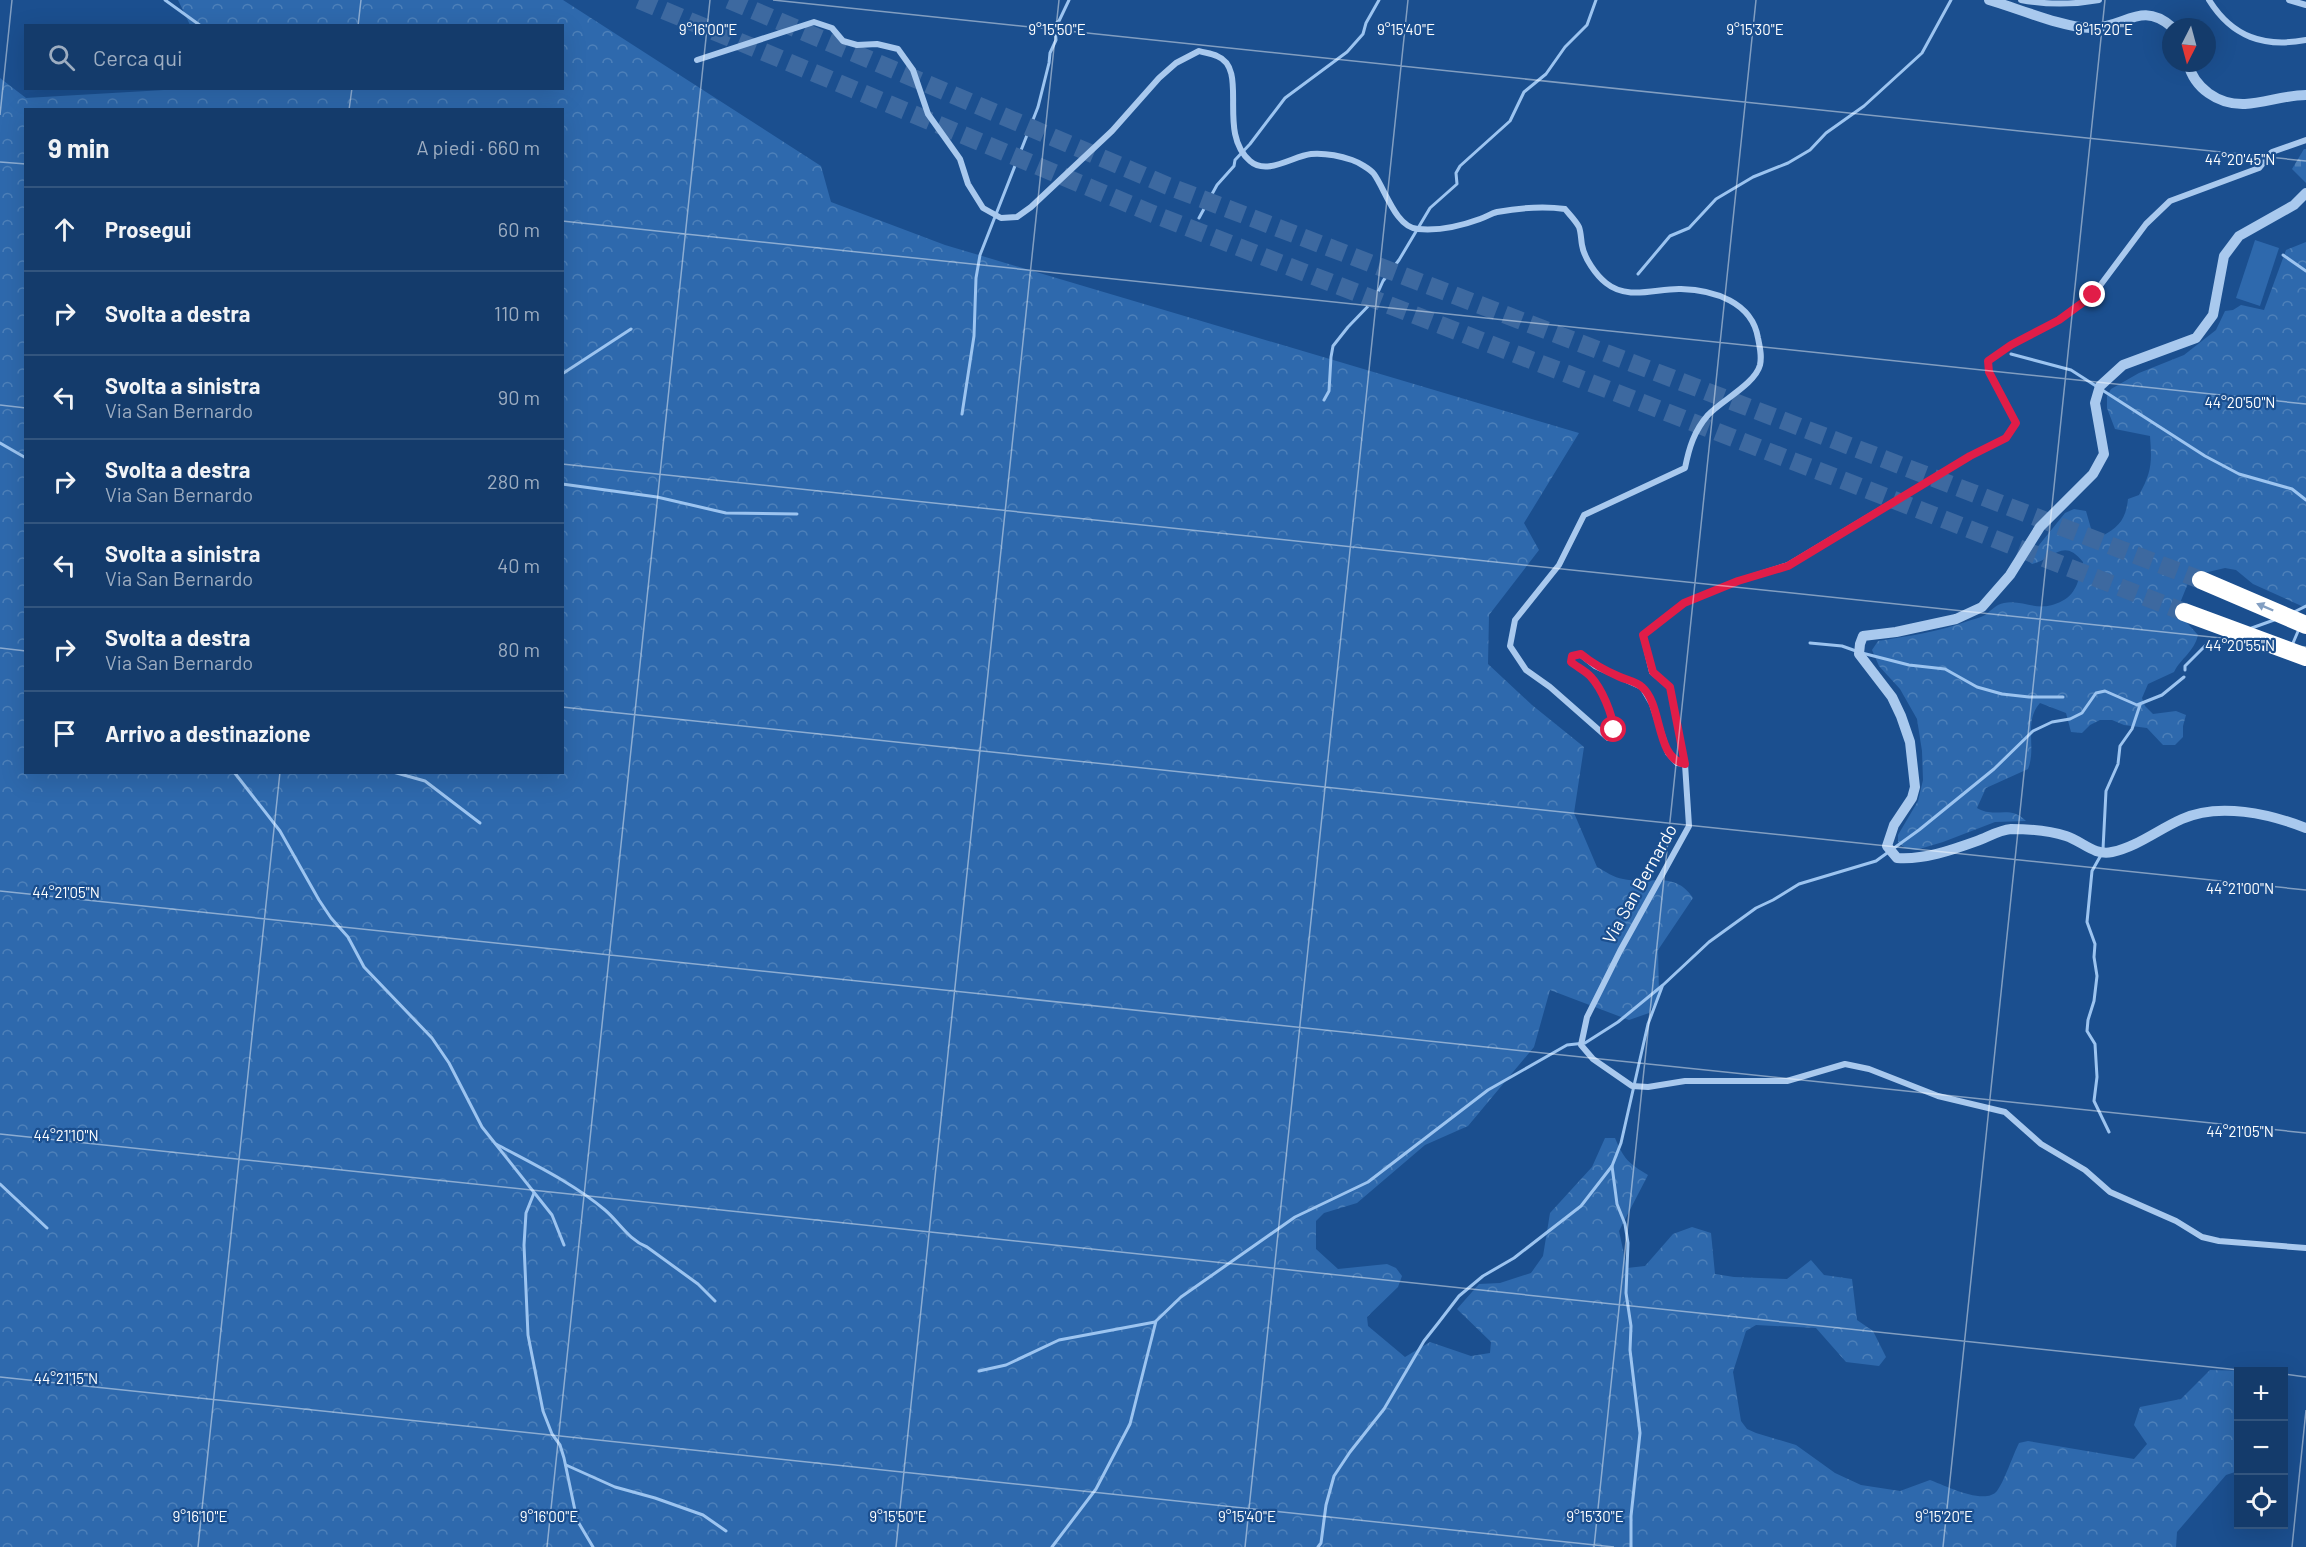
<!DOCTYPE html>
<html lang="it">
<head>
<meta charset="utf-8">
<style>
	body { margin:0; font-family:Barlow,sans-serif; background:#1d4271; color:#f1f3f6 }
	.controls { position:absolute; right:18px; bottom:18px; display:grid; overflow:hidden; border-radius:0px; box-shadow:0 6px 24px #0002 }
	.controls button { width:54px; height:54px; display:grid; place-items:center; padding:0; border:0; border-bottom:2px solid #33557e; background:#143b6b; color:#f1f3f6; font:30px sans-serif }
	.compass { position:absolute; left:2162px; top:18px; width:54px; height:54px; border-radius:50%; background:#143b6b; box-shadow:0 6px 24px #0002; rotate:186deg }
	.stop { position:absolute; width:18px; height:18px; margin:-14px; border:4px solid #e11d48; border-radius:50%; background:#fff }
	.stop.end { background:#e11d48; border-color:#fff; box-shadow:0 2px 6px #0008 }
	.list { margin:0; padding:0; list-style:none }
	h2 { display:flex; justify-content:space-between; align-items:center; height:78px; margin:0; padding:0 24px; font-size:26px }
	h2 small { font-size:20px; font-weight:400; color:#9dadc1 }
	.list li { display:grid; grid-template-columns:39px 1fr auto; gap:18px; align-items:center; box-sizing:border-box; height:84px; padding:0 24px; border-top:2px solid #33557e }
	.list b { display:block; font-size:22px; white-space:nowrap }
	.list p { margin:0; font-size:20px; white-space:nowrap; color:#9dadc1 }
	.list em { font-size:20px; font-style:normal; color:#9dadc1 }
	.icon { flex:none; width:33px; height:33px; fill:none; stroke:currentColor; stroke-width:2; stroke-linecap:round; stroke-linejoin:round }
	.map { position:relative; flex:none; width:2306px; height:1547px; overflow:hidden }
	.search { position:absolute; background:#143b6b; box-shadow:0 6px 24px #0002; left:24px; top:24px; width:540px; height:66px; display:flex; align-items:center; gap:15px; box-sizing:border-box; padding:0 21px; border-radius:0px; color:#9dadc1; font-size:22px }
	.panel { position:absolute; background:#143b6b; box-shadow:0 6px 24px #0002; left:24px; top:108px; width:540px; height:666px; border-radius:0px }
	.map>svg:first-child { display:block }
	.forest { fill:url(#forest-crowns); fill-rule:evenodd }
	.cemetery { fill:url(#cemetery-stones) }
	.pitch { fill:#2e69ad }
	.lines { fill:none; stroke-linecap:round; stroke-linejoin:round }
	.stream { stroke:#9cc4f0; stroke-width:3 }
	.motorway-tunnel { stroke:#3d69a0; stroke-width:18; stroke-dasharray:18 9; stroke-linecap:butt }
	.minor { stroke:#a9c9ee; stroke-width:6 }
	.tertiary { stroke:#a9c9ee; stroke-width:10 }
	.motorway { stroke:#fff; stroke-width:18 }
	.oneway { fill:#829ec1 }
	.route { stroke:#e11d48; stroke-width:8 }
	.ticks { fill:none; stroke:#fff; stroke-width:1.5; stroke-opacity:0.45 }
	.labels { text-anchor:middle; stroke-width:4.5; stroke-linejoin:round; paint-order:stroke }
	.street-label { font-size:18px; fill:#fff; stroke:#1b4f8f }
	.ticks-label { font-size:15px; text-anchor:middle; fill:#fff; stroke:#1b4f8f; stroke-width:4.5; stroke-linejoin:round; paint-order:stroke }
</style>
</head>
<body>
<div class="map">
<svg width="2306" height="1547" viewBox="0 0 2306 1547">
	<defs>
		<pattern id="forest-crowns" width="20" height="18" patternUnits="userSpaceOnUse" patternTransform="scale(1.5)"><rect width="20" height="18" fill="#2e69ad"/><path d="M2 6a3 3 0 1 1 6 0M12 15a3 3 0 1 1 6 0" fill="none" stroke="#4d80b9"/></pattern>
		<pattern id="cemetery-stones" width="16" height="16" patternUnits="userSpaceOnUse" patternTransform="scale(1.5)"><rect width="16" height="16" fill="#2e69ad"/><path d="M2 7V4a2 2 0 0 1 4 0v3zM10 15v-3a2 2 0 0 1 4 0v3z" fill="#4d80b9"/></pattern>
	</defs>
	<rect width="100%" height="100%" fill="#1b4f8f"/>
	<!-- forest -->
	<g class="forest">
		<path d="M178 0H563L821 166 831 202 945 245 1579 433 1524 523 1539 550 1489 615 1488 664 1532 705 1584 747 1574 813 1597 867C1605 871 1614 878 1623 879 1649 885 1675 870 1693 898L1658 950 1659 994 1649 1013 1629 1020 1550 990 1534 1047 1468 1126 1425 1145 1357 1203 1324 1213 1316 1221V1249L1338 1269 1387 1264 1396 1268 1402 1276 1398 1287 1367 1317 1368 1326 1405 1357 1430 1342 1471 1356 1490 1353 1491 1342 1457 1309 1479 1284 1500 1283 1531 1273 1543 1256 1550 1213 1592 1167 1605 1138H1615C1624 1159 1628 1163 1648 1175L1619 1231 1627 1268 1645 1266 1673 1234 1692 1227 1711 1233 1715 1274 1734 1277 1787 1279 1811 1260 1824 1275 1852 1279 1857 1320 1873 1331 1886 1357 1879 1366 1846 1362 1816 1328 1756 1325 1746 1331 1733 1372 1741 1421 1747 1429 1756 1433 1796 1445 1835 1473 1861 1485 1900 1491 1930 1480C1944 1485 1985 1506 1997 1491 2004 1482 2013 1455 2019 1443L2028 1441 2134 1459 2147 1444 2134 1425 2140 1407 2181 1399 2210 1370 2248 1371 2238 1372V1471L2226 1475 2177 1532 2176 1547H0V78L26 98 164 90 168 88H562V26L190 25ZM26 110H562V772H26Z"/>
		<path d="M2306 242V608L2253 584 2236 570 2225 568 2191 576 2180 603V615L2198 635C2194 652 2181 658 2174 672L2148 684 2142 698 2145 706 2153 714 2176 711 2186 715 2183 726V737L2175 745H2163L2147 728 2124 725 2112 720H2100L2090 725 2082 733 2071 732 2066 713 2040 703C2023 722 2037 747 2028 769L1986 788 1977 808C1995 819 2010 804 2026 821L1995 822 1943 842 1916 850 1905 848 1898 842V835L1918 801 1923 780 1922 751 1917 719 1900 689 1879 666 1872 650 1878 641C1908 636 1939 632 1968 621 1973 619 1980 618 1985 615 1991 611 1996 604 2004 603 2024 599 2038 614 2062 601 2078 593 2079 577 2083 562 2063 537 2054 559 2032 564L2027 560 2065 513 2074 509 2086 511 2092 532 2102 536C2119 527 2126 519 2128 499L2139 495C2152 472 2152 462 2150 436L2115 429 2107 408V396L2111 389 2139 373 2184 355 2216 330 2225 311 2233 310 2241 305 2264 310 2286 250Z"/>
	</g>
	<!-- cemetery -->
	<path class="cemetery" d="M2304 149H2306V183L2292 169Z"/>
	<!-- pitch -->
	<path class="pitch" d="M2255 240 2279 248 2260 306 2236 298Z"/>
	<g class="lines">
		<!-- stream -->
		<g class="stream">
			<path d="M165 0 201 26"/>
			<path d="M1199 218 1217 185 1234 166 1235 160 1250 144 1285 98 1347 52 1363 34 1366 23 1379 0"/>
			<path d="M2283 255 2306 271"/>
			<path d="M1638 274 1670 236 1689 228 1716 199 1753 177 1788 163 1810 150 1826 133 1864 106 1922 53 1951 0"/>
			<path d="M2011 354 2071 370 2205 456 2239 474 2292 489 2306 500"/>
			<path d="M562 374 631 329"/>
			<path d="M1324 400 1329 391 1331 357 1333 346 1348 327 1375 299 1383 281 1399 260 1430 208 1457 184 1456 173 1460 166 1510 121 1524 92 1546 74 1565 47 1587 25 1596 0"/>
			<path d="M962 414 974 336 976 278 980 255 1038 107 1049 63 1050 53 1056 40 1055 24 1059 21 1069 0"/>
			<path d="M0 443 26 458"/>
			<path d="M562 484 657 497 726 513 797 514"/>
			<path d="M2294 612 2306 606"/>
			<path d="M2249 629 2274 620"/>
			<path d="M1810 643 1842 646 1856 651"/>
			<path d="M2293 643 2299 629"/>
			<path d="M2217 644H2221L2233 637"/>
			<path d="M1862 653 1909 665 1945 669 1977 687 2002 694 2029 697H2063"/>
			<path d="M2185 670V666L2208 643H2210"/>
			<path d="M234 772 280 831 319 900 331 918 348 937 364 967 432 1038 449 1063 482 1127 552 1215 564 1245"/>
			<path d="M393 772 425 781 480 823"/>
			<path d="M2103 849 2106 791 2118 764 2120 746 2132 729 2140 705"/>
			<path d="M2101 855 2092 871 2087 922 2095 944 2094 957 2097 976 2094 1001 2088 1020 2087 1031 2095 1044 2097 1077 2094 1101 2109 1132"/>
			<path d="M496 1144C533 1164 573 1183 605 1210 620 1223 628 1239 647 1247L698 1284 715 1301"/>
			<path d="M1612 1166 1617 1204 1625 1224 1628 1243 1626 1293 1631 1326 1630 1350 1640 1433 1631 1516V1547"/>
			<path d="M0 1184 47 1228"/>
			<path d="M534 1193 526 1213 524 1245 528 1335 543 1411 552 1434 560 1445 564 1458 577 1520 593 1547"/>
			<path d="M979 1371 1006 1365 1059 1340 1155 1322"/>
			<path d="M566 1465 615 1487 655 1498 703 1515 726 1531"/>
			<path d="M1052 1547 1096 1489 1130 1424 1156 1321 1181 1297 1295 1217 1368 1182 1488 1090 1567 1045 1585 1043 1618 1022 1663 985 1709 942 1756 908 1773 900 1799 884 1876 861 1919 830 1994 769 2033 731 2052 722 2070 719 2082 713 2096 693 2105 691 2137 705 2162 695 2184 677"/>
			<path d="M1318 1547 1321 1543 1326 1505 1334 1476 1350 1452 1384 1409 1424 1341 1439 1322 1459 1296 1483 1276 1514 1258 1581 1206 1612 1166 1621 1143 1648 1024 1662 987"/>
		</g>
		<!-- motorway-tunnel -->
		<g class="motorway-tunnel">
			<path d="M639 0 1153 214 2184 612"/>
			<path d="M729 0 1168 186 2201 580"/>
		</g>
		<!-- minor -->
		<g class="minor">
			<path d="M2021 0C2048 5 2072 5 2099 0"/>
			<path d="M2209 0C2232 37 2264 48 2306 40"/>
			<path d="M2289 0 2306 5"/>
			<path d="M697 60 814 22 832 28 843 41 857 45 877 44 898 49 913 70 928 114 960 159 968 184 983 208 1001 218 1017 217 1031 207 1112 131 1159 78 1176 63 1199 51C1205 53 1211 53 1217 56 1250 69 1216 132 1250 161 1267 176 1293 156 1311 154 1324 153 1340 156 1352 160 1358 162 1370 169 1374 174 1385 189 1396 228 1418 229 1439 231 1461 226 1480 219 1486 217 1492 213 1497 212 1519 208 1544 206 1565 209 1569 214 1576 221 1579 227 1581 232 1581 240 1582 245 1584 258 1596 275 1606 283 1628 301 1657 288 1681 289 1714 290 1752 302 1758 338 1760 348 1762 356 1760 365 1755 384 1722 400 1708 415 1694 431 1689 448 1685 468L1584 515 1559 565 1515 620 1510 646 1526 670 1550 687 1608 738 1614 736C1614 717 1603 691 1591 677 1586 671 1577 667 1571 662L1572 656 1580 654 1595 666 1642 687 1652 704 1668 753 1677 763 1685 764"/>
			<path d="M2306 140 2272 152 2259 168 2170 201 2146 224 2093 295 2059 320 2011 345 1988 361 1989 372 2016 423 2006 438 1970 456 1788 565 1738 581 1684 603 1643 635 1652 672 1670 687 1685 764 1689 826 1620 951 1587 1017 1581 1045 1593 1059 1632 1086 1648 1087 1685 1081H1787L1845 1064 1869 1069 1938 1096 2005 1112 2041 1144 2085 1170 2110 1192 2176 1221 2202 1237 2219 1241 2306 1248"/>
		</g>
		<!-- tertiary -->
		<g class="tertiary">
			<path d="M1989 0C2017 8 2064 28 2091 28 2125 28 2141 0 2172 27"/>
			<path d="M2188 63C2194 88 2218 105 2245 104 2265 103 2285 95 2306 95"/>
			<path d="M2306 193 2294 205 2239 236 2224 256 2213 315 2196 338 2123 365 2100 386 2095 403 2104 454 2093 474 2040 527 2010 575 1982 607 1956 619 1896 632 1863 636 1860 644 1859 654 1892 697 1901 716 1910 742 1915 787 1912 798 1894 825 1887 846 1897 858C1924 860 1952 850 1977 841 1988 837 1999 830 2011 829 2027 829 2051 831 2066 836 2082 841 2094 856 2112 852 2137 847 2159 829 2182 819 2219 802 2270 814 2306 828"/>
		</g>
		<!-- motorway -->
		<g class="motorway">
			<path d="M2201 580 2306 625"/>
			<path d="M2184 612 2306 657"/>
		</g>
	</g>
	<!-- one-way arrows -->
	<defs><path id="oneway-solid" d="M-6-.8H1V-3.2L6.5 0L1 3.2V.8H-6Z" transform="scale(1.5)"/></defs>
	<use class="oneway" href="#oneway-solid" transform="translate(2265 607) rotate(-157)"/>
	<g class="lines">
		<!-- route -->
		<path class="route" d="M1614 730C1612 713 1602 689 1591 677 1586 671 1577 667 1571 662L1572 656 1581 654C1593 664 1606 671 1620 677 1627 680 1637 682 1642 687 1663 705 1655 758 1685 764L1670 687 1653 672 1643 635 1684 603 1738 581 1788 566 1970 456 2006 438 2016 423 1989 372 1988 361 2011 345 2059 320 2093 295"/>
	</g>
	<!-- ticks -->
	<path class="ticks" d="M773 0 2306 161M358 26 361 0M349 110 352 88M0 115 12 0M0 162 26 164M562 221 2306 404M0 405 26 408M562 464 2306 647M0 648 26 651M562 707 2306 890M0 891 2306 1133M0 1134 2258 1372M2284 1374 2306 1377M0 1377 1614 1547M198 1547 280 772M547 1547 710 0M896 1547 1059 0M1245 1547 1408 0M1594 1547 1756 0M1943 1547 2105 0M2292 1547 2306 1410"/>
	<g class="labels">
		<!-- street labels -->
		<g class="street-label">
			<text transform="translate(1640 884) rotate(-61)" y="6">Via San Bernardo</text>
		</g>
	</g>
	<g class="ticks-label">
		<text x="708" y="35">9°16'00"E</text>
		<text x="1057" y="35">9°15'50"E</text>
		<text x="1406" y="35">9°15'40"E</text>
		<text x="1755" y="35">9°15'30"E</text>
		<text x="2104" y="35">9°15'20"E</text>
		<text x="2240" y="165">44°20'45"N</text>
		<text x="2240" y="408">44°20'50"N</text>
		<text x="2240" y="651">44°20'55"N</text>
		<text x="2240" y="894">44°21'00"N</text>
		<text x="66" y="898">44°21'05"N</text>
		<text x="2240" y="1137">44°21'05"N</text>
		<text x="66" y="1141">44°21'10"N</text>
		<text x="66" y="1384">44°21'15"N</text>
		<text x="200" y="1522">9°16'10"E</text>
		<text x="549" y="1522">9°16'00"E</text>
		<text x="898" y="1522">9°15'50"E</text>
		<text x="1247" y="1522">9°15'40"E</text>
		<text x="1595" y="1522">9°15'30"E</text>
		<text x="1944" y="1522">9°15'20"E</text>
	</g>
</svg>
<div class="controls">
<button>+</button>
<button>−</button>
<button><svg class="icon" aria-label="locate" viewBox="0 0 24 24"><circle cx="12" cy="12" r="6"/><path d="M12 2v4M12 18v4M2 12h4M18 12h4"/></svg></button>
</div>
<svg class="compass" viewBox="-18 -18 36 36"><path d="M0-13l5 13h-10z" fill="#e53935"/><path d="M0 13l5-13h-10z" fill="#9dadc1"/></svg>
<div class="stop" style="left:1614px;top:730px"></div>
<div class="stop end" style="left:2093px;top:295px"></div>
<div class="search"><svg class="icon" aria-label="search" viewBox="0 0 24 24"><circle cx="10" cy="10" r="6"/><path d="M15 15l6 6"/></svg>Cerca qui</div>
<section class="panel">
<h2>9 min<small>A piedi · 660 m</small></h2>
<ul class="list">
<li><svg class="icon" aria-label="ahead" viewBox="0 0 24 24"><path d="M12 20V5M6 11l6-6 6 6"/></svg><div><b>Prosegui</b></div><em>60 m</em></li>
<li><svg class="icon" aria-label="right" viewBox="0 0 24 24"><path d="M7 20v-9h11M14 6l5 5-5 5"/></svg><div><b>Svolta a destra</b></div><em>110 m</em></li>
<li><svg class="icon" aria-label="left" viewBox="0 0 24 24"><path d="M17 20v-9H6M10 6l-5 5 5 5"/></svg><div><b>Svolta a sinistra</b><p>Via San Bernardo</p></div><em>90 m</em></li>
<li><svg class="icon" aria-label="right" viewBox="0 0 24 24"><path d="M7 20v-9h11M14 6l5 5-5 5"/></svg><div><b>Svolta a destra</b><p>Via San Bernardo</p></div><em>280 m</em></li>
<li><svg class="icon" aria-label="left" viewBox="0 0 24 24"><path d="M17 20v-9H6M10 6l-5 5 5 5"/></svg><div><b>Svolta a sinistra</b><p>Via San Bernardo</p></div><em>40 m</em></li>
<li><svg class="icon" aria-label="right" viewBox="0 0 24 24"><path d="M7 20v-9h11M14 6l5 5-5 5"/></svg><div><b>Svolta a destra</b><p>Via San Bernardo</p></div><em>80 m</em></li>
<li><svg class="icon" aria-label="arrive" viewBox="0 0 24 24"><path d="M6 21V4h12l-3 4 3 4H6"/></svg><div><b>Arrivo a destinazione</b></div></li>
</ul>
</section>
</div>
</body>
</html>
